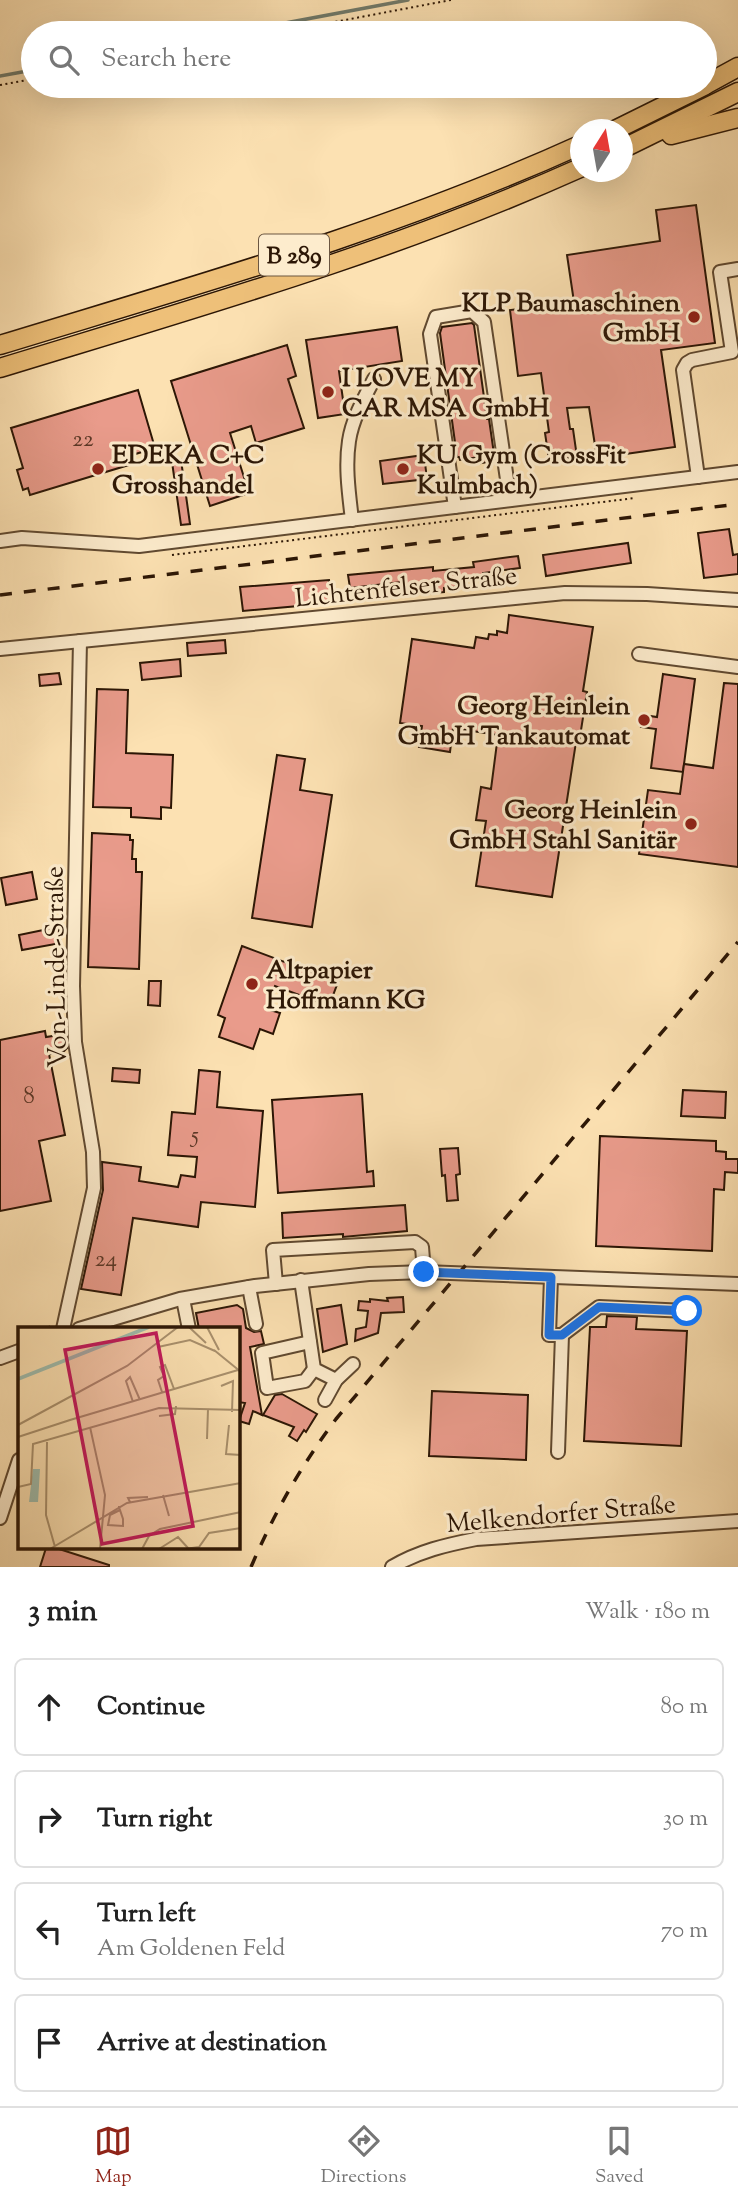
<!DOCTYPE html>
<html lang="en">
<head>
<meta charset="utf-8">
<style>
	body { margin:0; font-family:"Sorts Mill Goudy",serif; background:#f2f2f2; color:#222 }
	.compass { position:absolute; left:570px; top:119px; width:63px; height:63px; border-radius:50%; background:#fff; box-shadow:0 7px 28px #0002; rotate:11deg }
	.stop { position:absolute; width:21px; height:21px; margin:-16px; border:5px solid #1a73e8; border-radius:50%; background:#fff }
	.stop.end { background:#1a73e8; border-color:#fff; box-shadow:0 2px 7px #0008 }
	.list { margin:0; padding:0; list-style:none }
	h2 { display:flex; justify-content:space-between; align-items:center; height:91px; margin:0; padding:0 28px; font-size:30px }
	h2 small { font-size:23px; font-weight:400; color:#767676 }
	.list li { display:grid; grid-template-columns:46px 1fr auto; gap:21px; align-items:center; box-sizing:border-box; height:98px; margin:0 14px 14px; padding:0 14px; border:2px solid #e0e0e0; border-radius:10px }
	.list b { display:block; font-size:26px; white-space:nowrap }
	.list p { margin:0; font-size:23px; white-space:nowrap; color:#767676 }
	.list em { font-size:23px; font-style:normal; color:#767676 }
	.icon { flex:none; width:38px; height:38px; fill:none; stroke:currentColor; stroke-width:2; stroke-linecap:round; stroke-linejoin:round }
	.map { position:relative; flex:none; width:738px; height:1567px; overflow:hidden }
	.search { position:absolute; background:#fff; box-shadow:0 7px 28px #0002; left:21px; right:21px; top:21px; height:77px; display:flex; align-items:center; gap:18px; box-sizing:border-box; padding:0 24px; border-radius:38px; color:#767676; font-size:26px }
	.sheet { height:539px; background:#fff }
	nav { display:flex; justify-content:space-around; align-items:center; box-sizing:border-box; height:98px; border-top:2px solid #e0e0e0; background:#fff; font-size:19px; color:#767676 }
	nav a { display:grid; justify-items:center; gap:4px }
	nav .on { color:#8f2418 }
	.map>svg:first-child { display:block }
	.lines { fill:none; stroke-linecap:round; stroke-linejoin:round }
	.stream { stroke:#717a6a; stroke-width:3.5 }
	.building { fill:#e99b8b; stroke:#2c1605; stroke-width:2 }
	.minor-casing { stroke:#604930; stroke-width:16 }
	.highway-casing { stroke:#2c1605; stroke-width:21 }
	.path { stroke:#2c1605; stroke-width:2; stroke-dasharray:2 3.5; stroke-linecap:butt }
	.minor { stroke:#fdeccd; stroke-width:12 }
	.highway { stroke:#eec079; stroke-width:18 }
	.rail { stroke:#2c1605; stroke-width:3.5; stroke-dasharray:12 12; stroke-linecap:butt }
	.route { stroke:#1a73e8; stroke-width:9 }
	.poi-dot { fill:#8f2418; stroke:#fdeccd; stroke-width:2.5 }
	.labels { text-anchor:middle; stroke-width:6; stroke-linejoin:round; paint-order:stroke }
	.number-label { font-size:23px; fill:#5b3726 }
	.shield { fill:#fdeccd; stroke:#6b5641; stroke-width:2 }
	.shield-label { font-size:24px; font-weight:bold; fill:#2c1605 }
	.poi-label { font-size:26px; font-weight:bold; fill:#2c1605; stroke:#fdeccd; text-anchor:start }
	.street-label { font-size:26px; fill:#2c1605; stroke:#fdeccd }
	.inset-river { fill:none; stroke:#9fbdae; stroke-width:3.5 }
	.inset-road { fill:none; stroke:#a9906d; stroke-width:2 }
	.view { fill:#c2185b; fill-opacity:0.15; stroke:#c2185b; stroke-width:3.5 }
	.inset-edge { fill:none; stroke:#2c1605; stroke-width:3.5 }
</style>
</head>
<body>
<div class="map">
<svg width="738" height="1567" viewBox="0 0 738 1567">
	<rect width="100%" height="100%" fill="#fce1b2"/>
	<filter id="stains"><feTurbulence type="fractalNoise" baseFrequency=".00286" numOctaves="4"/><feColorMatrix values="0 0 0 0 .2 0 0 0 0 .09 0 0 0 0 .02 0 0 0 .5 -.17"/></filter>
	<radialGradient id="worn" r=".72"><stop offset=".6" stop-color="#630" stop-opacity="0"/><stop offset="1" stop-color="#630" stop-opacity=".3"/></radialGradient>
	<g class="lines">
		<!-- stream -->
		<g class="stream">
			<path d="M232 33 408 0"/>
			<path d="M0 76 33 70"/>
		</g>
	</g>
	<!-- building -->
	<g class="building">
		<path d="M696 205 715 343 661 350 675 447 597 458 589 407 567 408 570 429H573L577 457 549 460 545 433 549 432 541 373 518 376 510 310 574 302 567 255 660 241 656 210Z"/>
		<path d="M472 323 474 325 487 419H489L495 461 481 463 480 457 460 460 459 457H457L440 333 442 327Z"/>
		<path d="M397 327 402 361 339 371 345 414 318 418 306 340Z"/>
		<path d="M287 345 296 376 288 379 304 428 256 443 251 426 230 433 249 493 210 506 171 381Z"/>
		<path d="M138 390 155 448 129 456 132 464 30 495 28 488 23 490 17 470 23 468 11 428Z"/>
		<path d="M424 455 427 479 383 484 380 461Z"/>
		<path d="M181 460 190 524 181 525 172 462Z"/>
		<path d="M729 529 733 555 738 554V574L704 578 698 533Z"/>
		<path d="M628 543 631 563 546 576 543 555Z"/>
		<path d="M518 556 520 568 483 573V577L464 579 465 586 444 588V592L421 594 420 588 401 589V582L350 588 348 575 433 567V571L474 567 473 562Z"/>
		<path d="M329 580 332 603 243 611 240 587Z"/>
		<path d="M509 615 593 627 583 691 587 692 579 743 576 742 552 897 476 886 486 821 476 820 481 787 491 789 498 735 453 728 450 752 419 747 422 726 400 723 412 639 474 648 476 637 488 639 489 634 497 635V631L507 633Z"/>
		<path d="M225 640 226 653 188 656 187 643Z"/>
		<path d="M180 659 181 676 142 680 140 663Z"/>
		<path d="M59 673 61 684 40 686 39 675Z"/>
		<path d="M663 674 695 679 683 772 651 768 656 729 641 727 643 715 657 717Z"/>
		<path d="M724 683 738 684V867L639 854 648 790 680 794 684 764 713 768Z"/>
		<path d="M97 689 128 690 126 753 173 755 171 808 161 807V819L131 817V808L93 807Z"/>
		<path d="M277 755 305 759 300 790 332 795 312 927 252 918Z"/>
		<path d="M92 833 130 835V840H133L132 859H136V872H142L139 969 88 967Z"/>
		<path d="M32 872 37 899 6 905 1 878Z"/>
		<path d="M58 927 61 943 22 950 19 935Z"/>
		<path d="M242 946 338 982 329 1006 275 986 267 1009 280 1013 273 1034 260 1029 253 1049 219 1037 225 1018 218 1015Z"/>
		<path d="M149 981H161L160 1006 148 1005Z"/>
		<path d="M45 1031 46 1037 59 1035 66 1037 67 1048 64 1051 49 1054 65 1135 39 1141 51 1201 0 1211V1040Z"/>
		<path d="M113 1068 140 1070 139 1083 112 1081Z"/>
		<path d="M199 1070 220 1072 217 1107 263 1111 255 1207 201 1202 198 1227 133 1218 121 1295 81 1289 103 1190 102 1162 141 1167 139 1181 178 1187 181 1175 195 1177 197 1157 168 1155 172 1112 195 1114Z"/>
		<path d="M683 1090 726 1092 725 1118 681 1116Z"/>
		<path d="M362 1094 367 1172 373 1171 374 1186 278 1193 272 1100Z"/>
		<path d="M600 1136 716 1141V1151L726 1152V1159H738V1173L725 1172 724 1190 714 1189 712 1251 596 1246Z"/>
		<path d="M458 1148 460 1174 456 1175 458 1200 447 1201 445 1175 442 1176 440 1149Z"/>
		<path d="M405 1205 407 1231 343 1237V1234L283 1238 282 1213Z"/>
		<path d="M403 1297 404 1312 381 1313 378 1333 355 1341 356 1329 366 1327 368 1311 358 1310 359 1301 370 1302V1299L388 1301 387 1298Z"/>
		<path d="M237 1305 243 1309 246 1328 254 1332 261 1331 264 1344 250 1347 262 1415 253 1411 249 1424 239 1421 245 1403 238 1402V1329H199L196 1313Z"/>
		<path d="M341 1305 347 1344 323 1352 317 1309Z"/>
		<path d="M607 1316 637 1317 636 1329 687 1331 681 1446 584 1441 590 1327H606Z"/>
		<path d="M432 1391 528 1395 526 1460 429 1456Z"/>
		<path d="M282 1394 317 1414 306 1432 304 1430 297 1441 289 1436 294 1427 263 1415 275 1395Z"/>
		<path d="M46 1548H56L109 1565V1567H40Z"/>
	</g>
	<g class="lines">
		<defs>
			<g id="minor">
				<path d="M698 477 683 370 687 363 692 360 732 352 720 272 738 269"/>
				<path d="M455 507 430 334 436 317 472 311 484 322 510 500"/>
				<path d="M352 520C349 494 345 467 349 441 352 420 364 398 374 379"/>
				<path d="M0 541 22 538 139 546 738 472"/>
				<path d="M0 649 565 593 647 594 738 600"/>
				<path d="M639 654 738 667"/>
				<path d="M551 1277 549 1335H562L558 1452"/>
				<path d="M301 1280 314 1369 336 1380"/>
				<path d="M276 1284 273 1250 415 1242 422 1247 424 1272"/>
				<path d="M249 1287 256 1324"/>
				<path d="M183 1299 189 1329"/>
				<path d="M63 1329 94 1188 93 1152 75 1042 73 986 80 641"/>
				<path d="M79 1329 180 1299 255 1286 369 1274 424 1272 738 1284"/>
				<path d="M562 1335 599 1307 687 1311"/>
				<path d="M310 1342 262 1353 267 1388 305 1381 314 1369"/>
				<path d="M0 1358 19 1351"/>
				<path d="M325 1400 336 1380 353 1364"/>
				<path d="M0 1518 19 1460"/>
				<path d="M392 1567C419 1551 446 1545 476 1539L738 1521"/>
			</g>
			<g id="highway">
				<path d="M705 85 738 67"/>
				<path d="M615 130 704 86"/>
				<path d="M671 135 738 118"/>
				<path d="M622 149 738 92"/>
				<path d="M0 345C196 285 393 230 580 145"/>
				<path d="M0 368C196 308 393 252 580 168"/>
			</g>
		</defs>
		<!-- minor casing -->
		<use href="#minor" class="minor-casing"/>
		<!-- highway casing -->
		<use href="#highway" class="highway-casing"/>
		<!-- path -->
		<g class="path">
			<path d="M276 33 451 0"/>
			<path d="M0 85 33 79"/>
			<path d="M172 555 635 498"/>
			<path d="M43 1329 51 1326"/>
		</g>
		<!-- minor -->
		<use href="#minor" class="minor"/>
		<!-- highway -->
		<use href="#highway" class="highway"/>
		<!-- rail -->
		<g class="rail">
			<path d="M0 595 738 504"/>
			<path d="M251 1567C274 1513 301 1466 336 1419L738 942"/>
		</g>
	</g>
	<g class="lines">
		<!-- route -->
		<path class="route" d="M424 1272 551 1277 549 1335H562L599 1307 687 1311"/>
	</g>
	<!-- markers -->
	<g class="poi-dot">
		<circle cx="694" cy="317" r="7"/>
		<circle cx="328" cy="392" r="7"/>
		<circle cx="98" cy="469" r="7"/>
		<circle cx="403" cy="469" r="7"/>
		<circle cx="644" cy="720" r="7"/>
		<circle cx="691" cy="824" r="7"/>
		<circle cx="252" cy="984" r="7"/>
	</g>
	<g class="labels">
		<!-- number labels -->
		<g class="number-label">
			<text x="83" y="446">22</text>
			<text x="29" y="1103">8</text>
			<text x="195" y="1142">5</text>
			<text x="106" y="1266">24</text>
		</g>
		<!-- shield labels -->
		<rect class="shield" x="259" y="234.5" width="70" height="41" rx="5"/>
		<g class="shield-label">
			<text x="294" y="263">B 289</text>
		</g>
		<!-- poi labels -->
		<g class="poi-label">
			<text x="680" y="311" text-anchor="end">KLP Baumaschinen<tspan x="680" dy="30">GmbH</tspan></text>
			<text x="342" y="386">I LOVE MY<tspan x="342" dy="30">CAR MSA GmbH</tspan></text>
			<text x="112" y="463">EDEKA C+C<tspan x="112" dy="30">Grosshandel</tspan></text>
			<text x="417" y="463">KU Gym (CrossFit<tspan x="417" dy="30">Kulmbach)</tspan></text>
			<text x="630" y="714" text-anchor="end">Georg Heinlein<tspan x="630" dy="30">GmbH Tankautomat</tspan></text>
			<text x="677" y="818" text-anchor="end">Georg Heinlein<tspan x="677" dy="30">GmbH Stahl Sanitär</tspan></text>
			<text x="266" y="978">Altpapier<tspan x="266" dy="30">Hoffmann KG</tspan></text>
		</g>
		<!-- street labels -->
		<g class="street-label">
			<text transform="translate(406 586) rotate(-6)" y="9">Lichtenfelser Straße</text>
			<text transform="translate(55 967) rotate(-91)" y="9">Von-Linde-Straße</text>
			<text transform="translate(561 1513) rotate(-5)" y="9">Melkendorfer Straße</text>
		</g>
	</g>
	<!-- overview -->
	<g transform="translate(18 1327)">
		<rect width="222" height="222" fill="#fce1b2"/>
		<path d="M15 142H22L20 175H11Z" fill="#9fbdae"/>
		<path class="inset-river" d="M0 52 131 0"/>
		<path class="inset-road" d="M171 0 188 16M189 0 201 23M140 20 172 13 197 24M196 23 223 45M203 59 215 54 214 85M144 65 140 53 146 49 142 40 147 38 156 62M115 75 108 54 112 50 122 73M141 89 157 87 158 79M52 93 220 43M0 98 109 39 160 0M211 98 208 127 223 128M72 100 87 168 82 222M0 110 52 93M189 112 190 82M29 115 28 188 37 220M0 160 13 157 15 117 141 81 223 83M145 168 151 189M112 175 110 171 130 170M101 179V180L105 192V199L90 198 92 188 102 183M32 222 109 176 223 156M124 222 131 209 142 202 223 185M141 222 160 210 170 221M167 222 181 220 191 206 223 201"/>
		<path class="view" d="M138 6 175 199 84 217 47 23Z"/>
		<rect width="222" height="222" class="inset-edge"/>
	</g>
	<rect width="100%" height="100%" filter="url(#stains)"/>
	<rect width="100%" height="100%" fill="url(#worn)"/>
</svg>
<svg class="compass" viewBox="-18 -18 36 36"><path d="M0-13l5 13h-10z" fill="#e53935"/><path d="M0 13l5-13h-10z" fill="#767676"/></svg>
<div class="stop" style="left:687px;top:1311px"></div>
<div class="stop end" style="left:424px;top:1272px"></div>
<div class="search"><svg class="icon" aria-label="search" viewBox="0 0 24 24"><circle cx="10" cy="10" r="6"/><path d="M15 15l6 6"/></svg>Search here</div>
</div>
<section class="sheet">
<h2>3 min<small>Walk · 180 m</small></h2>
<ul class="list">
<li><svg class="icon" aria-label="ahead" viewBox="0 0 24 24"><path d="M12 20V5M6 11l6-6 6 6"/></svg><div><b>Continue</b></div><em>80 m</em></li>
<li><svg class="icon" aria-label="right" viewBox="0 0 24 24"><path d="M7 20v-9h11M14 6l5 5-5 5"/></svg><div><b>Turn right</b></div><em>30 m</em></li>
<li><svg class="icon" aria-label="left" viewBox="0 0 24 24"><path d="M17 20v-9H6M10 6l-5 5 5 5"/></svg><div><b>Turn left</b><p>Am Goldenen Feld</p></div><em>70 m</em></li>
<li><svg class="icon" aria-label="arrive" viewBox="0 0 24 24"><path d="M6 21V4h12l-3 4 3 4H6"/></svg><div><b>Arrive at destination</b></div></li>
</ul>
</section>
<nav>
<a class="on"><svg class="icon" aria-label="map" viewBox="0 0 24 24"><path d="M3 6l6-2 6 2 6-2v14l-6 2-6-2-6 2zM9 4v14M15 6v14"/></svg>Map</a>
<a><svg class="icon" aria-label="directions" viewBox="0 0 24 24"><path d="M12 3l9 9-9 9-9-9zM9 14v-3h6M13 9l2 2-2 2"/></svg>Directions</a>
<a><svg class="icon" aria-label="saved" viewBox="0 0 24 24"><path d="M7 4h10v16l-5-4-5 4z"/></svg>Saved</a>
</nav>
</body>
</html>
